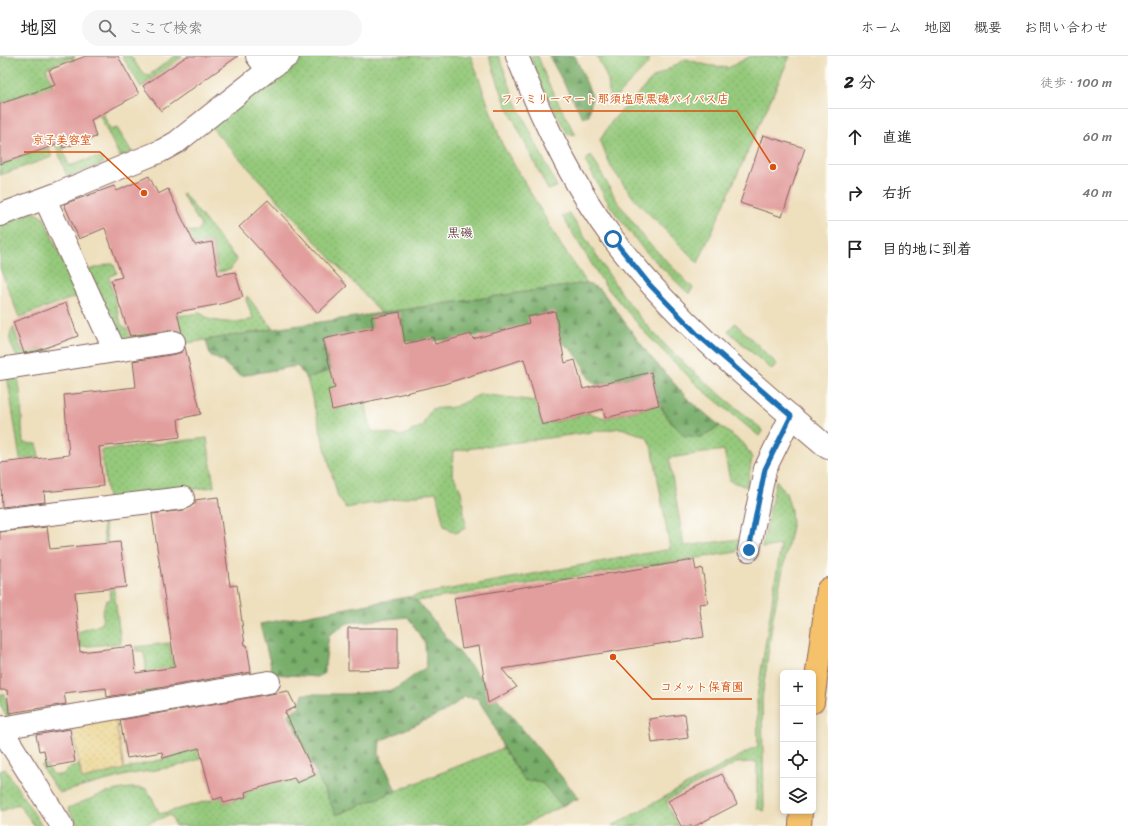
<!DOCTYPE html>
<html lang="ja">
<head>
<meta charset="utf-8">
<style>
	body { margin:0; font-family:Sriracha,"Klee One",sans-serif; background:#f6f6f6; color:#222 }
	.controls { position:absolute; right:12px; bottom:12px; display:grid; overflow:hidden; border-radius:6px; box-shadow:0 2px 6px #0003 }
	.controls button { width:36px; height:36px; display:grid; place-items:center; padding:0; border:0; border-bottom:1px solid #e0e0e0; background:#fff; color:#222; font:20px sans-serif }
	.stop { position:absolute; width:12px; height:12px; margin:-9px; border:3px solid #1f6fb2; border-radius:50%; background:#fff }
	.stop.end { background:#1f6fb2; border-color:#fff; box-shadow:0 1px 4px #0008 }
	.list { margin:0; padding:0; list-style:none }
	h2 { display:flex; justify-content:space-between; align-items:center; height:52px; margin:0; padding:0 16px; font-size:17px }
	h2 small { font-size:13px; font-weight:400; color:#767676 }
	.list li { display:grid; grid-template-columns:26px 1fr auto; gap:12px; align-items:center; box-sizing:border-box; height:56px; padding:0 16px; border-top:1px solid #e0e0e0 }
	.list b { display:block; font-size:15px; white-space:nowrap }
	.list em { font-size:13px; font-style:normal; color:#767676 }
	.icon { flex:none; width:22px; height:22px; fill:none; stroke:currentColor; stroke-width:2; stroke-linecap:round; stroke-linejoin:round }
	.map { position:relative; flex:none; width:828px; height:770px; overflow:hidden }
	header { display:flex; align-items:center; gap:24px; box-sizing:border-box; height:56px; padding:0 20px; background:#fff; border-bottom:1px solid #e0e0e0 }
	header strong { font-size:19px }
	nav { display:flex; gap:22px; margin-inline-start:auto; font-size:14px }
	.search { width:280px; height:36px; background:#f6f6f6; display:flex; align-items:center; gap:10px; box-sizing:border-box; padding:0 14px; border-radius:22px; color:#767676; font-size:15px }
	main { display:flex }
	aside { flex:1; background:#fff }
	.map>svg:first-child { display:block }
	.grass { fill:url(#grass-dots); stroke:#707453; fill-rule:evenodd }
	.forest { fill:url(#forest-firs); stroke:#61664b }
	.sand { fill:url(#sand-dots); stroke:#9c7c64 }
	.building { fill:#e29e9d }
	.lines { fill:none; stroke-linecap:round; stroke-linejoin:round }
	.minor-casing { stroke:#83625e; stroke-width:24 }
	.highway-casing { stroke:#83625e; stroke-width:24 }
	.minor { stroke:#fff; stroke-width:22 }
	.highway { stroke:#f5c16b; stroke-width:22 }
	.route { stroke:#1f6fb2; stroke-width:5 }
	.labels { text-anchor:middle; stroke-width:3; stroke-linejoin:round; paint-order:stroke }
	.quarter-label { font-size:13px; fill:#4a1f2b; stroke:#fdfcf7 }
	.leader { fill:none; stroke:#d8530f; stroke-width:1.5 }
	.callout-dot { fill:#d8530f; stroke:#fdfcf7; stroke-width:1.5 }
	.callout-label { font-size:12px; text-anchor:middle; font-weight:bold; fill:#d8530f; stroke:#fdfcf7; stroke-width:3; stroke-linejoin:round; paint-order:stroke }
</style>
</head>
<body>
<header>
<strong>地図</strong>
<div class="search"><svg class="icon" aria-label="search" viewBox="0 0 24 24"><circle cx="10" cy="10" r="6"/><path d="M15 15l6 6"/></svg>ここで検索</div>
<nav><a>ホーム</a><a>地図</a><a>概要</a><a>お問い合わせ</a></nav>
</header>
<main>
<div class="map">
<svg width="828" height="770" viewBox="0 0 828 770">
	<defs>
		<pattern id="grass-dots" width="8" height="8" patternUnits="userSpaceOnUse"><rect width="8" height="8" fill="#95c97b"/><path d="M2 2h.1M6 6h.1" fill="none" stroke="#82ac6a" stroke-width="1.8" stroke-linecap="round"/></pattern>
		<pattern id="forest-firs" width="22" height="20" patternUnits="userSpaceOnUse"><rect width="22" height="20" fill="#78ad6b"/><path d="M5 1l3.5 6h-7zM16 11l3.5 6h-7z" fill="#648c58"/></pattern>
		<pattern id="sand-dots" width="8" height="8" patternUnits="userSpaceOnUse"><rect width="8" height="8" fill="#eeda9e"/><path d="M2 2h.1M6 6h.1" fill="none" stroke="#cebb88" stroke-width="1.8" stroke-linecap="round"/></pattern>
	</defs>
	<rect width="100%" height="100%" fill="#fdfcf7"/>
	<filter id="ink" filterUnits="userSpaceOnUse"><feTurbulence type="fractalNoise" baseFrequency=".025" numOctaves="2"/><feDisplacementMap in="SourceGraphic" scale="8" xChannelSelector="R" yChannelSelector="G"/><feConvolveMatrix kernelMatrix="1 2 1 2 8 2 1 2 1" color-interpolation-filters="sRGB"/></filter>
	<filter id="wash" filterUnits="userSpaceOnUse"><feTurbulence type="fractalNoise" baseFrequency=".012" numOctaves="4" result="noise"/><feDisplacementMap in="SourceGraphic" scale="16" xChannelSelector="R" yChannelSelector="G"/><feGaussianBlur stdDeviation="0.9" result="paint"/><feColorMatrix in="noise" values="0 0 0 0 0 0 0 0 0 0 0 0 0 0 0 0 0 1.4 0 .05"/><feComposite in="paint" operator="in"/></filter>
	<g filter="url(#wash)">
		<rect width="100%" height="100%" fill="#eedfbd"/>
		<!-- grass -->
		<g class="grass">
			<path d="M0 0H75L73 1 111 74 117 72 132 96 120 101 71 2 46 12 56 38 48 50 69 110 93 102H102L104 107 67 121 37 34 0 47Z"/>
			<path d="M122 0H131L140 14 148 20 175 0H183L141 31Z"/>
			<path d="M301 0H471L502 88 561 189 587 227 381 257 211 71Z"/>
			<path d="M489 0H499L515 44 557 131 548 134 505 46Z"/>
			<path d="M530 0H538L548 27 575 78 568 79 542 31Z"/>
			<path d="M597 0H650L648 8 610 47 608 24Z"/>
			<path d="M751 0H790L698 207 635 144 611 111 600 84 612 65 653 22 686 3 706 9 728 12Z"/>
			<path d="M49 91 52 101 0 119V108Z"/>
			<path d="M591 99 617 145 646 184 693 232 689 238 643 193 610 150 585 105Z"/>
			<path d="M183 137 237 204 230 214 172 224 176 176 198 175 201 169 182 139ZM212 186 217 210 187 215 183 191Z"/>
			<path d="M31 157H37L44 162 78 240 19 261 0 212V169Z"/>
			<path d="M569 157C595 196 619 239 651 274 684 311 725 342 763 374L759 380 697 329 648 280 604 228 562 160Z"/>
			<path d="M113 207 117 217 109 221 121 268 127 273 169 261 200 257 211 264 226 266H244L253 262 246 244 247 240 273 273 182 288 125 286 118 283 89 214Z"/>
			<path d="M735 267 777 308 772 314 728 275Z"/>
			<path d="M13 271 22 296 51 293 52 296 17 301C12 291 6 282 13 271Z"/>
			<path d="M358 308 371 375 402 380 422 370 431 353 454 351 481 338 536 345 542 369 589 357 605 362 659 349 672 368 701 381 720 370 745 389 752 402 747 431 730 425 724 394 669 402 684 490 739 483 737 496 417 545 407 541 670 493 653 395 647 381 621 372 453 395 452 417 461 435 466 472 456 477 444 470 436 436 346 452 338 441 307 323 330 314Z"/>
			<path d="M17 318C23 340 21 364 23 387L37 388 39 401 20 403 7 319Z"/>
			<path d="M207 382 214 431 108 443 101 394Z"/>
			<path d="M776 424 786 437 791 454 792 470 773 561 762 643 764 755 757 752V706L736 707 667 744V748L678 770H612L758 690 757 641 781 489 762 492Z"/>
			<path d="M104 462 121 587 80 591 78 576 102 568 103 554 106 545 111 543 102 463Z"/>
			<path d="M169 587 174 612 209 606 213 627 191 631 189 622 152 615 155 635 141 638 140 626C148 614 147 609 143 595H136L135 591Z"/>
			<path d="M0 638H4L11 663H8L0 649Z"/>
			<path d="M242 684 196 695 200 703 178 710 127 719 59 737 41 710 44 707 54 719H62L69 712 79 709 82 723 172 701 170 696Z"/>
			<path d="M503 692 524 724 542 727 562 750 522 770H175L171 759 139 770H78L68 752C93 742 120 728 147 733L160 758 222 741 224 747 246 741 245 735 283 725 297 727 317 719 336 759Z"/>
			<path d="M5 713 42 770H35L18 748 0 756V715Z"/>
		</g>
		<!-- forest -->
		<g class="forest">
			<path d="M549 0H575L592 40 589 60 583 62Z"/>
			<path d="M587 227 601 234 649 299 687 342 720 370 701 381 685 380C661 357 659 348 651 316L597 329C584 321 587 314 579 303 570 290 557 282 542 277 523 270 465 283 442 284 402 287 363 285 323 283L330 314 307 323 297 310 240 320 221 305 210 299 206 284 273 273Z"/>
			<path d="M407 541 417 545 579 742 562 750 542 727 524 724 503 692 493 667 477 642 464 641 446 655 380 685 379 697 396 735 336 759 288 658 299 651 303 638H349L394 634 426 611 425 587 408 561 348 567 329 579 324 617 318 621 273 618 260 568Z"/>
		</g>
		<!-- sand -->
		<path class="sand" d="M115 661 124 713 82 723 72 669Z"/>
		<g id="blocks">
			<!-- building -->
			<g class="building">
				<path d="M86 0H118L139 38 91 64 96 81 63 92 62 87 0 108V48L55 29 49 14Z"/>
				<path d="M187 0H238L161 55 143 30Z"/>
				<path d="M763 79 805 92 782 161 740 147Z"/>
				<path d="M149 120 158 138 168 133 195 189 212 186 218 219 235 216 243 241 221 248 177 256 182 277 172 274 130 280 111 224 122 221 105 172 79 183 64 148 114 130 117 135Z"/>
				<path d="M268 144 347 230 318 257 239 171Z"/>
				<path d="M66 247 78 280 37 295 24 297 13 266Z"/>
				<path d="M555 255 565 307 575 304 583 333 651 316 659 349 605 362 603 353 542 369 524 303 444 328 332 354 328 334 335 332 323 283 373 272 371 261 400 256 405 288 433 281 435 288 471 278 473 283 529 267 527 261Z"/>
				<path d="M185 291 201 358 178 363 180 381 99 391 103 430 44 436 45 446 2 451 0 407 69 399 64 339 136 331 133 305 176 298 182 296Z"/>
				<path d="M218 441 230 530 237 529 245 589H247L251 616 107 641 106 632 64 637 66 648 9 657 7 634H0V476L47 471 50 493 120 486 126 531 75 536 80 596 133 590 136 617 175 611 152 458 184 454 196 447 195 444Z"/>
				<path d="M694 504 696 514 702 512 708 547 699 548 704 581 502 613 517 631 488 647 479 590 462 593 454 542Z"/>
				<path d="M348 572H398V613L348 614Z"/>
				<path d="M288 635 296 651 285 656 315 719 297 727 294 722 245 736 246 741 224 747 222 741 213 744 199 692 163 702 162 696 127 702 120 664Z"/>
				<path d="M685 658 688 682 652 687 649 663Z"/>
				<path d="M70 673 75 706 47 711 44 694 39 695 36 679Z"/>
				<path d="M722 718 737 748 695 770H681L668 745Z"/>
			</g>
		</g>
	</g>
	<g filter="url(#ink)">
		<use href="#blocks" fill-opacity="0" stroke="#83625e" stroke-width="1"/>
		<g class="lines">
			<defs>
				<g id="minor">
					<path d="M257 0 268 14 288 0"/>
					<path d="M517 0C541 61 574 132 614 184 675 264 752 327 828 392"/>
					<path d="M45 143 115 295"/>
					<path d="M0 159 59 137 161 95 177 86 268 14"/>
					<path d="M0 313 174 286"/>
					<path d="M0 464 183 442"/>
					<path d="M749 494 765 413 791 360"/>
					<path d="M0 671 62 770"/>
					<path d="M1 672 269 626"/>
				</g>
				<g id="highway">
					<path d="M813 646 828 533"/>
					<path d="M800 770 801 755"/>
				</g>
			</defs>
			<!-- minor casing -->
			<use href="#minor" class="minor-casing"/>
			<!-- highway casing -->
			<use href="#highway" class="highway-casing"/>
			<!-- minor -->
			<use href="#minor" class="minor"/>
			<!-- highway -->
			<use href="#highway" class="highway"/>
		</g>
	</g>
	<g class="lines" filter="url(#ink)">
		<!-- route -->
		<path class="route" d="M613 183 650 229 698 279 791 360 765 413 749 494"/>
	</g>
	<g class="labels">
		<!-- quarter labels -->
		<g class="quarter-label">
			<text x="460" y="181">黒磯</text>
		</g>
	</g>
	<!-- callouts -->
	<path class="leader" d="M773 111L737 55H493M144 137L100 96H24M613 601L652 643H752"/>
	<g class="callout-dot">
		<circle cx="773" cy="111" r="4"/>
		<circle cx="144" cy="137" r="4"/>
		<circle cx="613" cy="601" r="4"/>
	</g>
	<g class="callout-label">
		<text x="615" y="47">ファミリーマート那須塩原黒磯バイパス店</text>
		<text x="62" y="88">京子美容室</text>
		<text x="702" y="635">コメット保育園</text>
	</g>
</svg>
<div class="controls">
<button>+</button>
<button>−</button>
<button><svg class="icon" aria-label="locate" viewBox="0 0 24 24"><circle cx="12" cy="12" r="6"/><path d="M12 2v4M12 18v4M2 12h4M18 12h4"/></svg></button>
<button><svg class="icon" aria-label="layers" viewBox="0 0 24 24"><path d="M12 4l9 5-9 5-9-5zM3 14l9 5 9-5"/></svg></button>
</div>
<div class="stop" style="left:613px;top:183px"></div>
<div class="stop end" style="left:749px;top:494px"></div>
</div>
<aside>
<h2>2 分<small>徒歩 · 100 m</small></h2>
<ul class="list">
<li><svg class="icon" aria-label="ahead" viewBox="0 0 24 24"><path d="M12 20V5M6 11l6-6 6 6"/></svg><div><b>直進</b></div><em>60 m</em></li>
<li><svg class="icon" aria-label="right" viewBox="0 0 24 24"><path d="M7 20v-9h11M14 6l5 5-5 5"/></svg><div><b>右折</b></div><em>40 m</em></li>
<li><svg class="icon" aria-label="arrive" viewBox="0 0 24 24"><path d="M6 21V4h12l-3 4 3 4H6"/></svg><div><b>目的地に到着</b></div></li>
</ul>
</aside>
</main>
</body>
</html>
